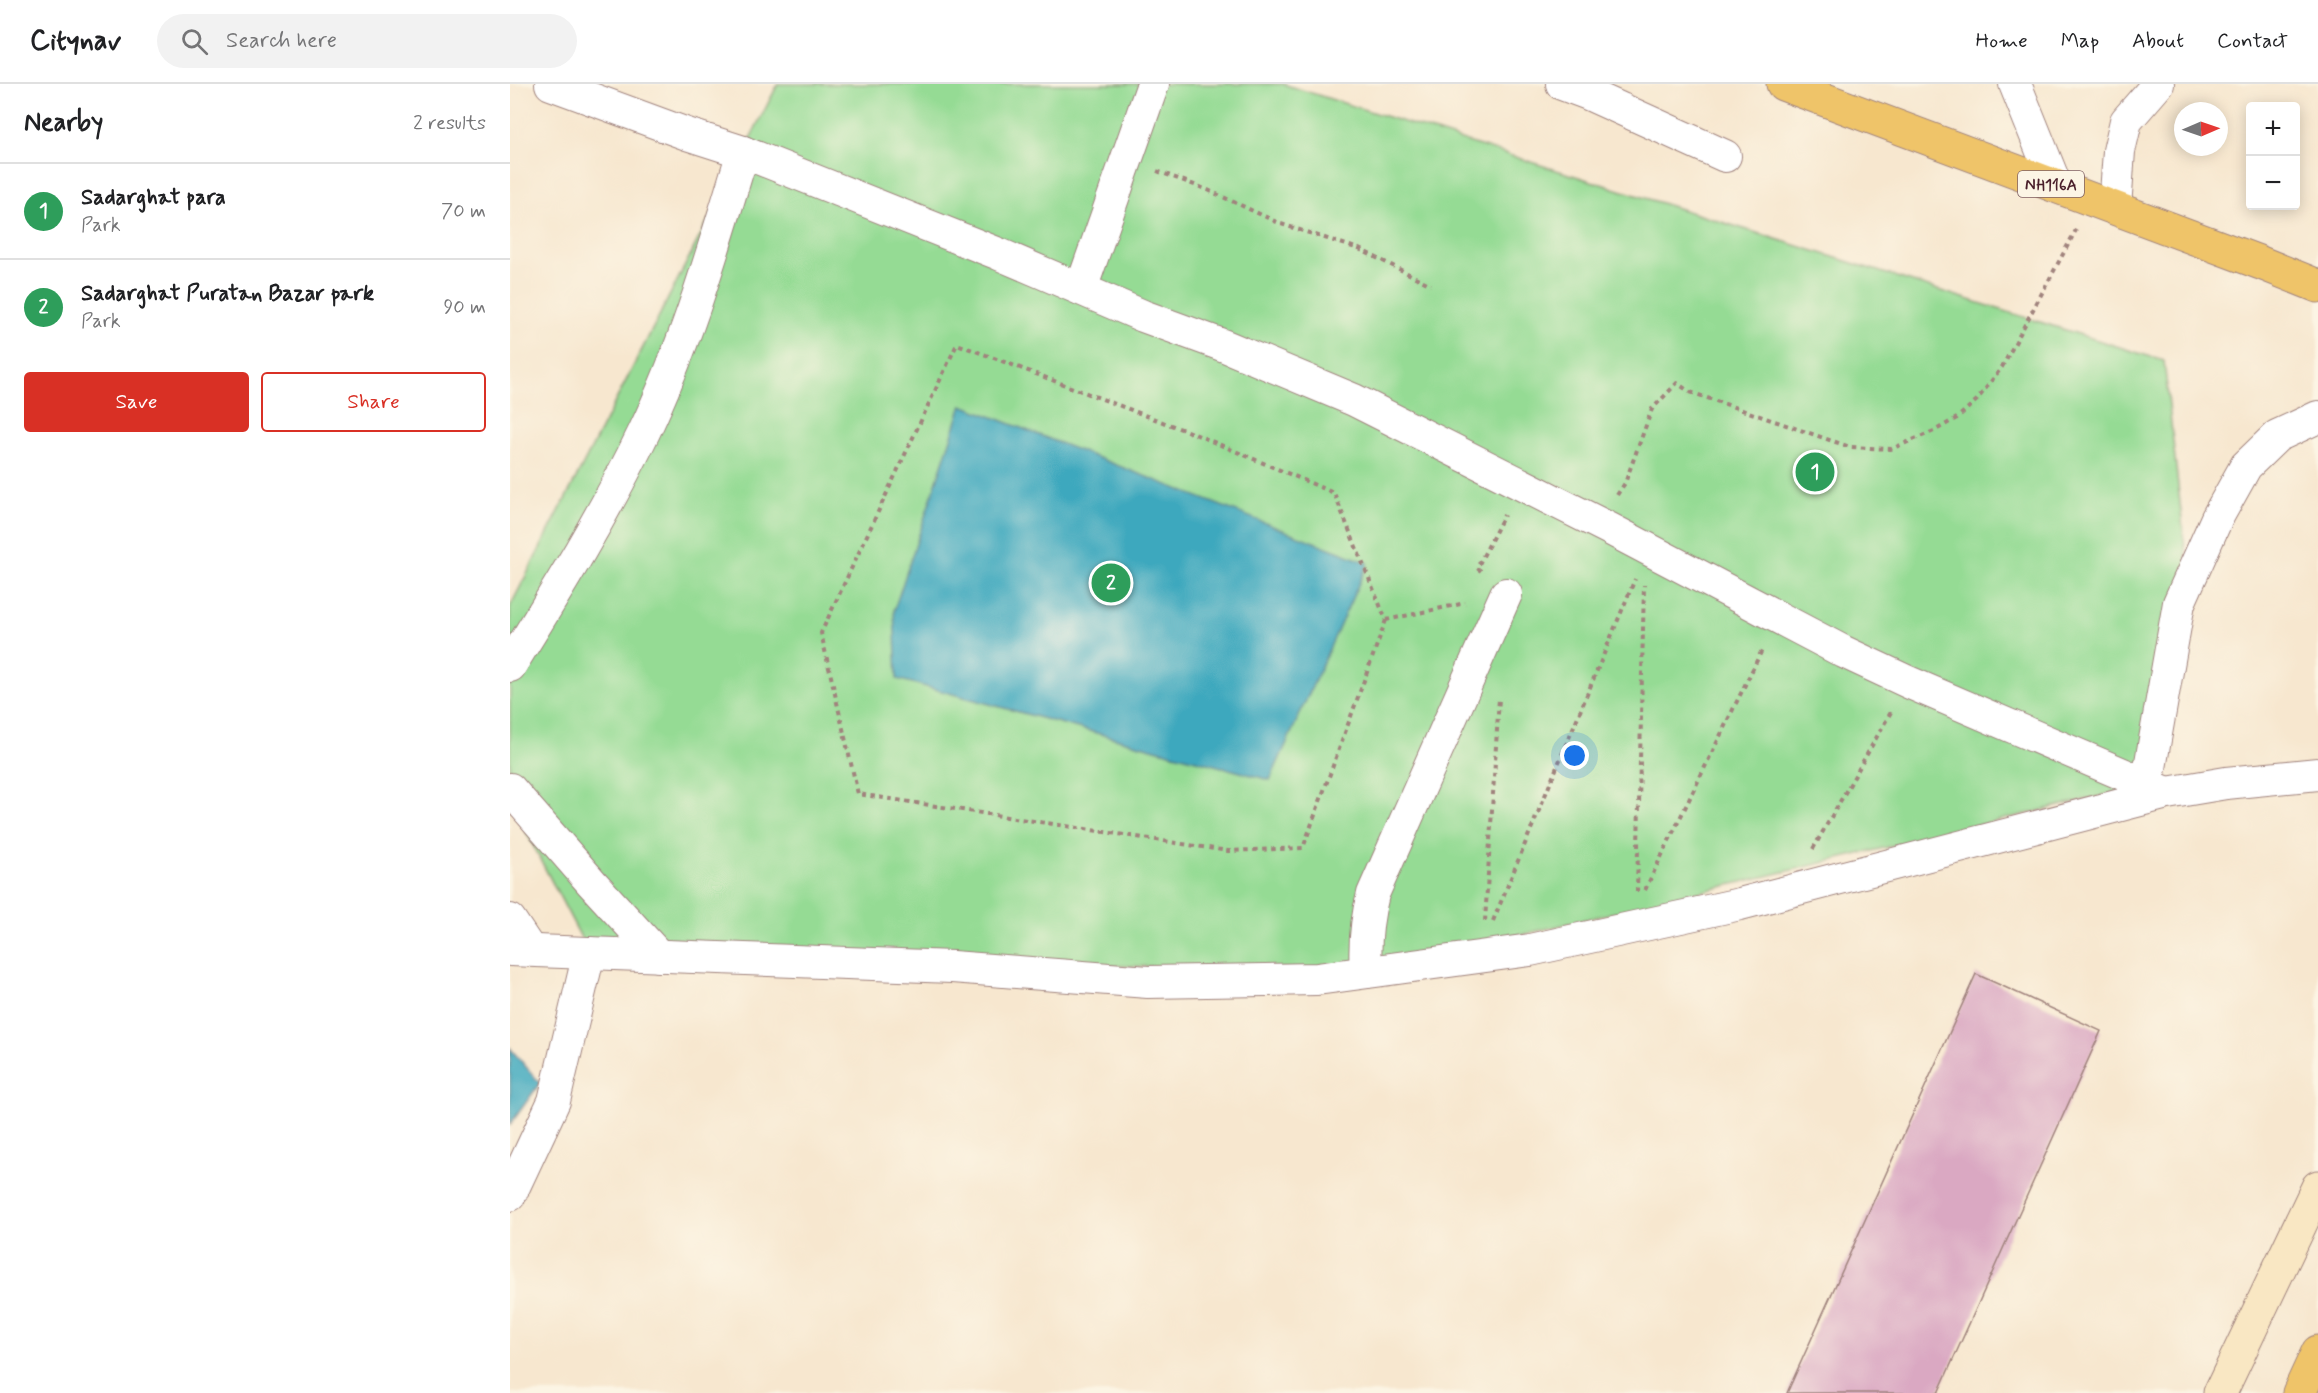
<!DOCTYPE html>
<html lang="en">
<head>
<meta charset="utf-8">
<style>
	body { margin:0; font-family:Mynerve,sans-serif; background:#f2f2f2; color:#202124 }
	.controls { position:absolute; right:18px; top:18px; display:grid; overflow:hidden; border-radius:6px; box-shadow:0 3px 15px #0003 }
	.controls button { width:54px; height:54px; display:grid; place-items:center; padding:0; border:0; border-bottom:2px solid #e0e0e0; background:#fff; color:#202124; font:30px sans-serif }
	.compass { position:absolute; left:1664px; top:18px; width:54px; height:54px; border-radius:50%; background:#fff; box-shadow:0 3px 15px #0003; rotate:88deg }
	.you { position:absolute; left:1065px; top:672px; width:21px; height:21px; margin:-15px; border:4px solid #fff; border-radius:50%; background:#1a73e8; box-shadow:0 0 0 9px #1a73e833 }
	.badge { display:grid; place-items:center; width:39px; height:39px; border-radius:50%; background:#d93025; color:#fff; font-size:20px; font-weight:700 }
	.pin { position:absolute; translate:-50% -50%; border:3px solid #fff; box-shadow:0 2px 6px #0006 }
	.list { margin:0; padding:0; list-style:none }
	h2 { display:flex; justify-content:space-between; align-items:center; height:78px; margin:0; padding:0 24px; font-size:26px }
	h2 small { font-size:20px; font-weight:400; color:#757577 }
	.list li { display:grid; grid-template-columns:39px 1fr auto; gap:18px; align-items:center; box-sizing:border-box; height:96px; padding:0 24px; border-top:2px solid #e0e0e0 }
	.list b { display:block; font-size:22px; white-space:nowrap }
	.list p { margin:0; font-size:20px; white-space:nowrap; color:#757577 }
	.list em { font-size:20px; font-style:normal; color:#757577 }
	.actions { display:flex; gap:12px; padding:18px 24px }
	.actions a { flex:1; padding:14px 0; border:2px solid #d93025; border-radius:6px; text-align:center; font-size:21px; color:#d93025 }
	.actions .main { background:#d93025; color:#fff }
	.icon { flex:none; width:33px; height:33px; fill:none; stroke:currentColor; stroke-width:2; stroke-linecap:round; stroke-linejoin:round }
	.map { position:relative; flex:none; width:1808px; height:1309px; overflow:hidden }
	header { display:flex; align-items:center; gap:36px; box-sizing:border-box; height:84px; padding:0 30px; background:#fff; border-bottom:2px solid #e0e0e0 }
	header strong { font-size:28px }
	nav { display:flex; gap:33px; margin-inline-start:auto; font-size:21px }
	.search { width:420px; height:54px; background:#f2f2f2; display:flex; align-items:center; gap:15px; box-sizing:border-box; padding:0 21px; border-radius:33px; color:#757577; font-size:22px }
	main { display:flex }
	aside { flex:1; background:#fff }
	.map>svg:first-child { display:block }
	.green { fill:#95db94; stroke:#707d60; stroke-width:1.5 }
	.water { fill:#3ea8be; stroke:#446474; stroke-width:1.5 }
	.building { fill:#daa8c2 }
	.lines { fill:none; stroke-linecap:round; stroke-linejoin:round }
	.minor-casing { stroke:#a0837d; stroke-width:34 }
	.secondary-casing { stroke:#a0837d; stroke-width:35 }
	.trunk-casing { stroke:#a0837d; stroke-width:35 }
	.path { stroke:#a0837d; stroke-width:4; stroke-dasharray:4.5 4.5; stroke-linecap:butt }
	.minor { stroke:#fff; stroke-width:32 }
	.secondary { stroke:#f9e7c3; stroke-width:33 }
	.trunk { stroke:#efc469; stroke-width:33 }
	.labels { text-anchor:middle; stroke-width:6; stroke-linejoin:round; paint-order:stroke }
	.shield { fill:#fcf5e5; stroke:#7f5f63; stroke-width:1.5 }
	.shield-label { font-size:16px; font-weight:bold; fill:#4a1f2b }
</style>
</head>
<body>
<header>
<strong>Citynav</strong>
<div class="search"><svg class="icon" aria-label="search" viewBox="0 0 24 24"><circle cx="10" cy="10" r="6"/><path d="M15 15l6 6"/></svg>Search here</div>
<nav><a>Home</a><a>Map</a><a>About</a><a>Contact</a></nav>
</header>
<main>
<aside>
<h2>Nearby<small>2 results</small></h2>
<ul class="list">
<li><span class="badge" style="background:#2e9e5b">1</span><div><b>Sadarghat para</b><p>Park</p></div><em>70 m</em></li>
<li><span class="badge" style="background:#2e9e5b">2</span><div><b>Sadarghat Puratan Bazar park</b><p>Park</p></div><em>90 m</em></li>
</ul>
<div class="actions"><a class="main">Save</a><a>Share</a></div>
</aside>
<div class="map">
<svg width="1808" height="1309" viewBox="0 0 1808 1309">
	<rect width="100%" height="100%" fill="#fcf5e5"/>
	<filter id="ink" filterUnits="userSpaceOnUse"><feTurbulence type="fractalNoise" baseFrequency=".0167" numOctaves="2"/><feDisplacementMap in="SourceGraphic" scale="12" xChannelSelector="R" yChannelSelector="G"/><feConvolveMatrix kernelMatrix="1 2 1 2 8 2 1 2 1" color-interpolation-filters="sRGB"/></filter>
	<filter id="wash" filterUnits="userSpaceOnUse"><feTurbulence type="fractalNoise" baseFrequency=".008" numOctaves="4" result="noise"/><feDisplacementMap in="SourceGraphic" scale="24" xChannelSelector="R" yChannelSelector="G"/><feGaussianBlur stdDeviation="1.35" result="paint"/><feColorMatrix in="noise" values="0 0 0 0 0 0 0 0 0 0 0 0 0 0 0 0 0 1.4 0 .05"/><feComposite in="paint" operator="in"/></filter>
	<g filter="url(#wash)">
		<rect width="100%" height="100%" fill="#f7e7cf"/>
		<!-- green -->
		<path class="green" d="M268 0H773L1654 277 1679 499 1637 701 856 888 79 869 0 717V523Z"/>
		<!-- water -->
		<g class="water">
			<path d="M452 321 858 479 760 696 387 595 384 526Z"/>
			<path d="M0 964 30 999 0 1041Z"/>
		</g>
		<g id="blocks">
			<!-- building -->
			<path class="building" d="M1466 890 1591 947 1428 1309H1277Z"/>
		</g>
	</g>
	<g filter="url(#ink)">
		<use href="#blocks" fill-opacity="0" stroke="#a0837d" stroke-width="1.5"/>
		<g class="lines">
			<defs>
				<g id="minor">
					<path d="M41 0 177 50 233 68 489 170 633 232 715 262 844 316 1100 445 1334 568 1398 598 1657 709"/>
					<path d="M1052 0 1076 9 1215 72"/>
					<path d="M1505 0 1546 102"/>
					<path d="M1605 124 1609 67 1616 37 1648 0"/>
					<path d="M571 205 643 0"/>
					<path d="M0 582C48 505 95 429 134 348 177 258 204 163 233 68"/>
					<path d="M1637 701 1669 519 1707 434 1736 382 1767 352 1808 333"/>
					<path d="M0 705 82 799 149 872"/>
					<path d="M0 836 20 866"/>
					<path d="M0 866 442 883 638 898 807 895 1020 866 1230 820 1657 709 1716 699 1808 690"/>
					<path d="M856 888C854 860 856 837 863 810L996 510"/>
					<path d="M0 1111 44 1017 79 869"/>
				</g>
				<path id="secondary" d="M1710 1309 1808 1103"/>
				<g id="trunk">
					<path d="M1273 0 1751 179 1808 202"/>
					<path d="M1789 1309 1808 1268"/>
				</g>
			</defs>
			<!-- minor casing -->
			<use href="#minor" class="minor-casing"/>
			<!-- secondary casing -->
			<use href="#secondary" class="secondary-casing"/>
			<!-- trunk casing -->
			<use href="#trunk" class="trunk-casing"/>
			<!-- path -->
			<g class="path">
				<path d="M647 87 698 106 771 140 849 165 921 201"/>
				<path d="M1180 308 1340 363 1381 365 1424 347 1447 334 1467 316 1492 283 1566 146"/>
				<path d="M1107 411 1115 399 1142 325 1167 299 1180 308"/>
				<path d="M971 487 967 484 994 431"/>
				<path d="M876 536 793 764 718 767 348 710 311 549 447 260 687 351 824 409 876 536 955 519"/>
				<path d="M1303 765 1381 628"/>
				<path d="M1135 806 1253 564"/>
				<path d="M1127 808 1134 501"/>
				<path d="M975 837 989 614"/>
				<path d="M983 837 1125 495"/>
			</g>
			<!-- minor -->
			<use href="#minor" class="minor"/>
			<!-- secondary -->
			<use href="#secondary" class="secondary"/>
			<!-- trunk -->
			<use href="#trunk" class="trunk"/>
		</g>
	</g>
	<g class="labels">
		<!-- shield labels -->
		<rect class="shield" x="1508" y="87" width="66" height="26" rx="4.5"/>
		<g class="shield-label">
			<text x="1541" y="106">NH116A</text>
		</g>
	</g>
</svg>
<div class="controls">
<button>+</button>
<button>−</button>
</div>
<svg class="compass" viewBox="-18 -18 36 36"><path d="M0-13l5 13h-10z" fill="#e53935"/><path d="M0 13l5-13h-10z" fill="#757577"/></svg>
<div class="you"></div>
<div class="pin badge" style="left:1305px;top:388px;background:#2e9e5b">1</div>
<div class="pin badge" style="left:601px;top:499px;background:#2e9e5b">2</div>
</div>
</main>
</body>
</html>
